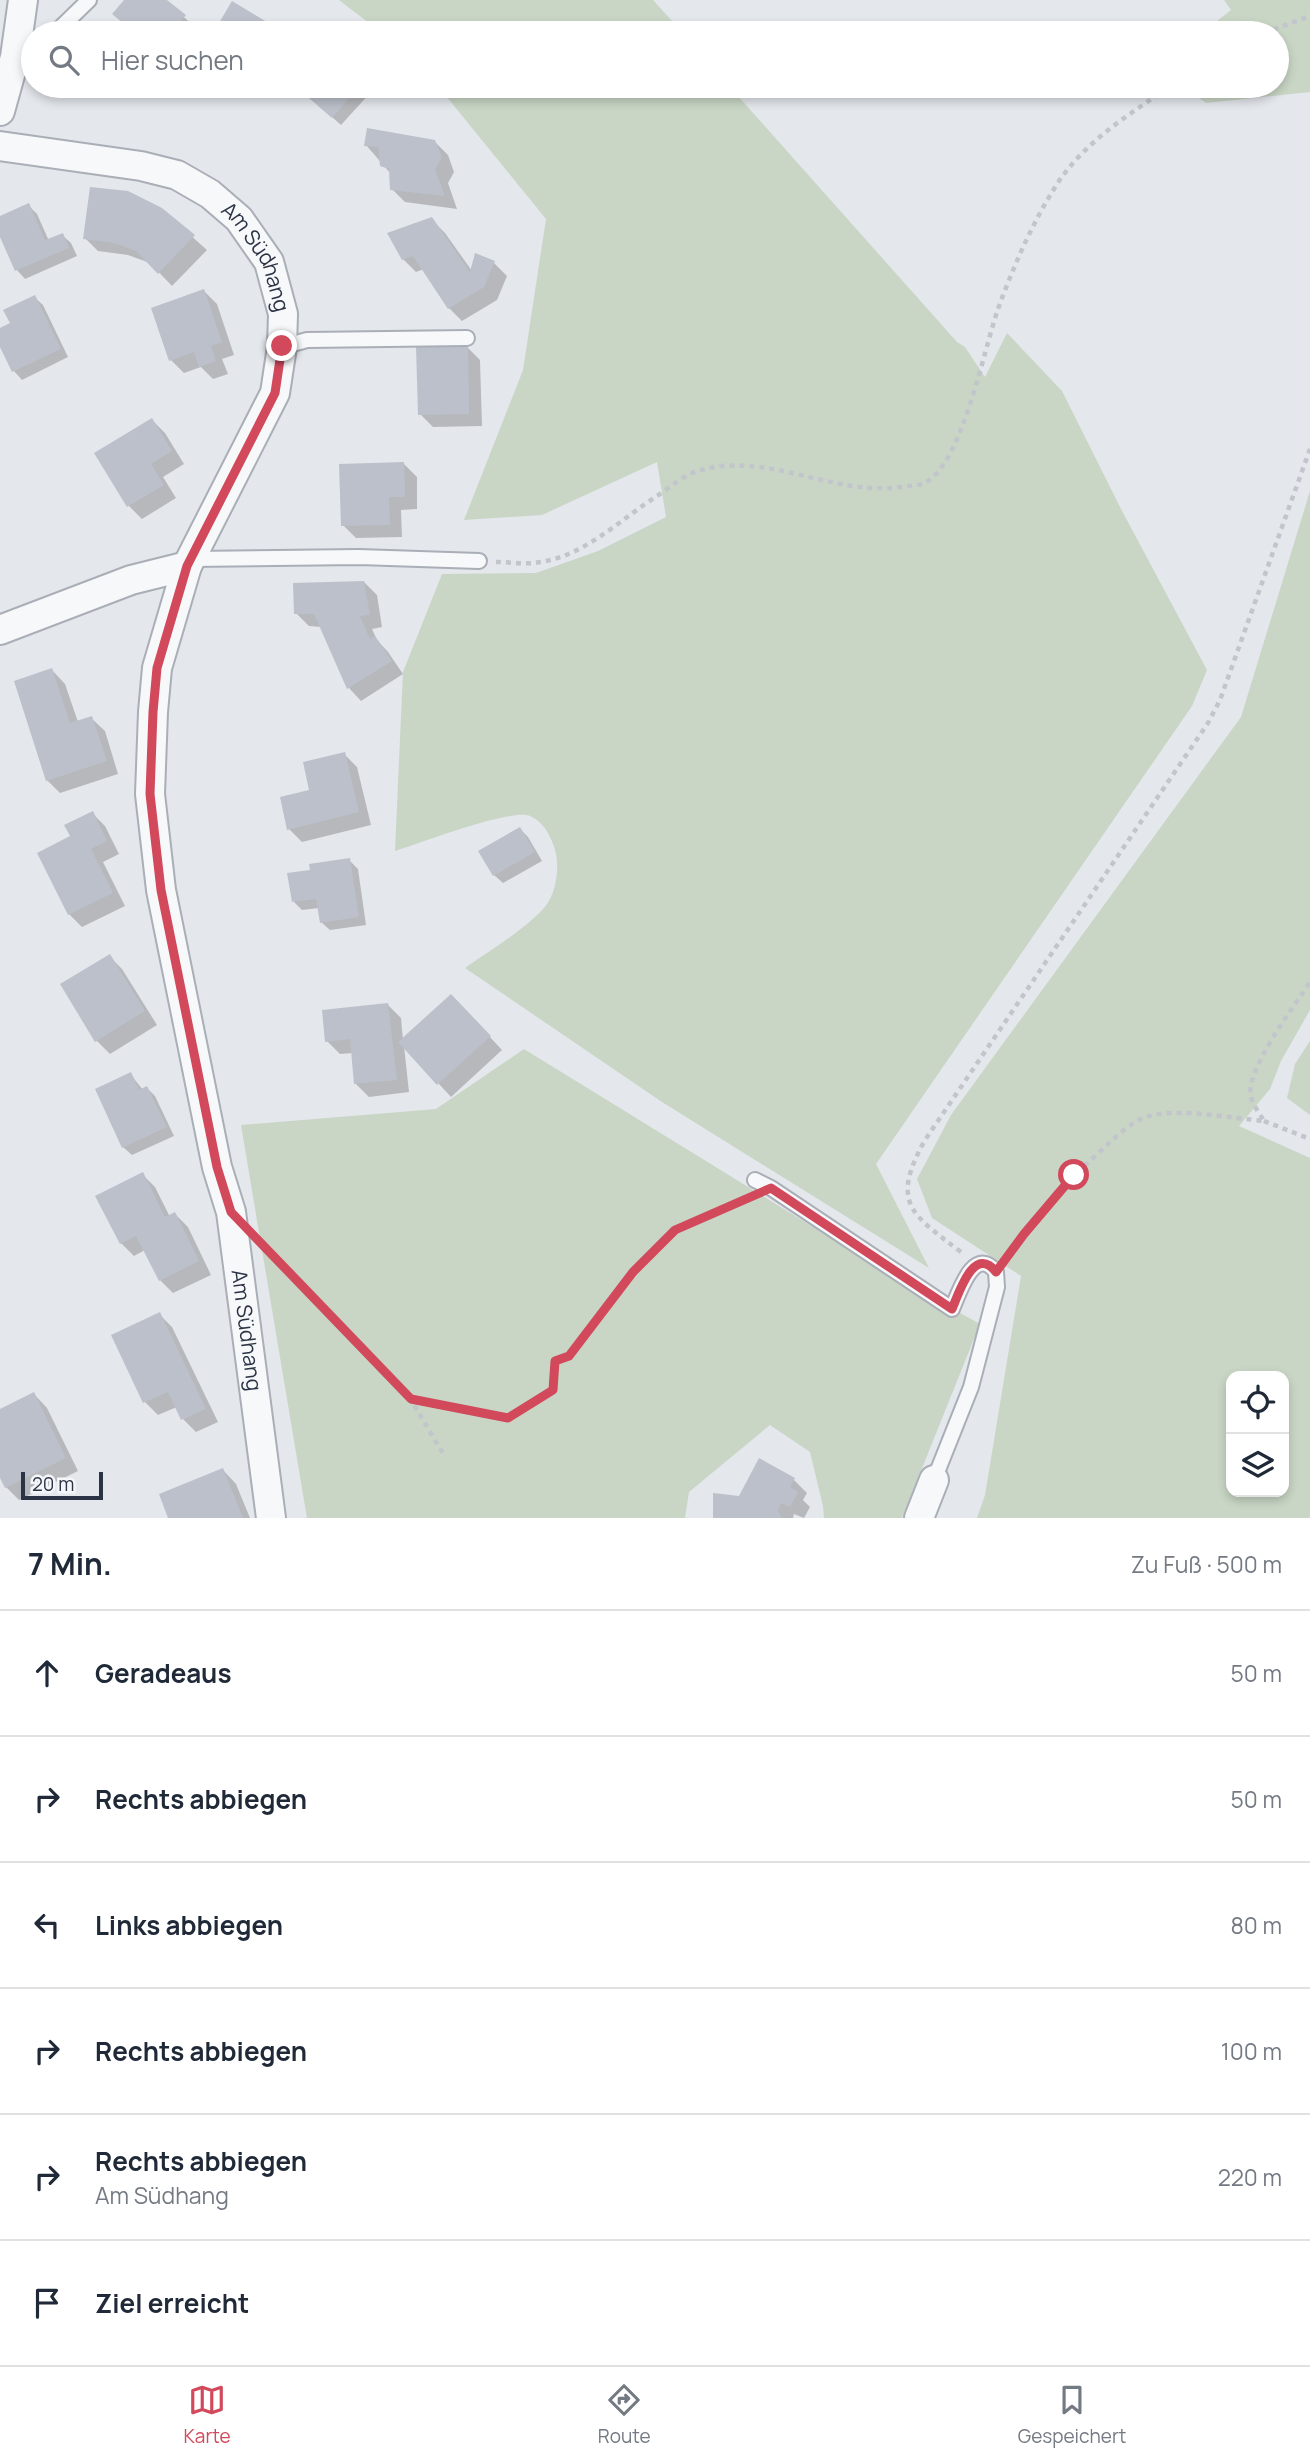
<!DOCTYPE html>
<html lang="de">
<head>
<meta charset="utf-8">
<style>
	body { margin:0; font-family:Manrope,sans-serif; background:#f2f2f3; color:#1f2937 }
	.controls { position:absolute; right:21px; bottom:21px; display:grid; overflow:hidden; border-radius:14px; box-shadow:0 4px 10px #0003 }
	.controls button { width:63px; height:63px; display:grid; place-items:center; padding:0; border:0; border-bottom:2px solid #e0e1e3; background:#fff; color:#1f2937; font:35px sans-serif }
	.scale { position:absolute; left:21px; bottom:18px; width:82px; box-sizing:border-box; padding-left:7px; border:4px solid #2b3445; border-top:0; font-size:19px; line-height:24px; white-space:nowrap; color:#2b3445; -webkit-text-stroke:5px #f4f6f9; paint-order:stroke }
	.stop { position:absolute; width:21px; height:21px; margin:-16px; border:5px solid #d1495b; border-radius:50%; background:#fff }
	.stop.end { background:#d1495b; border-color:#fff; box-shadow:0 2px 7px #0008 }
	.list { margin:0; padding:0; list-style:none }
	h2 { display:flex; justify-content:space-between; align-items:center; height:91px; margin:0; padding:0 28px; font-size:30px }
	h2 small { font-size:23px; font-weight:400; color:#747a83 }
	.list li { display:grid; grid-template-columns:46px 1fr auto; gap:21px; align-items:center; box-sizing:border-box; height:126px; padding:0 28px; border-top:2px solid #e0e1e3 }
	.list b { display:block; font-size:26px; white-space:nowrap }
	.list p { margin:0; font-size:23px; white-space:nowrap; color:#747a83 }
	.list em { font-size:23px; font-style:normal; color:#747a83 }
	.icon { flex:none; width:38px; height:38px; fill:none; stroke:currentColor; stroke-width:2; stroke-linecap:round; stroke-linejoin:round }
	.map { position:relative; flex:none; width:1310px; height:1518px; overflow:hidden }
	.search { position:absolute; background:#fff; box-shadow:0 4px 10px #0003; left:21px; right:21px; top:21px; height:77px; display:flex; align-items:center; gap:18px; box-sizing:border-box; padding:0 24px; border-radius:38px; color:#747a83; font-size:26px }
	.sheet { height:847px; background:#fff }
	nav { display:flex; justify-content:space-around; align-items:center; box-sizing:border-box; height:98px; border-top:2px solid #e0e1e3; background:#fff; font-size:19px; color:#747a83 }
	nav a { display:grid; justify-items:center; gap:4px }
	nav .on { color:#d1495b }
	.map>svg:first-child { display:block }
	.green { fill:#c9d6c5; fill-rule:evenodd }
	.shadow { fill:#0003 }
	.building { fill:#bbc0ca }
	.lines { fill:none; stroke-linecap:round; stroke-linejoin:round }
	.lane-casing { stroke:#a9aeb7; stroke-width:18 }
	.street-casing { stroke:#a9aeb7; stroke-width:32 }
	.path { stroke:#c2c5cb; stroke-width:4.5; stroke-dasharray:5 5; stroke-linecap:butt }
	.lane { stroke:#f7f8fa; stroke-width:14 }
	.street { stroke:#f7f8fa; stroke-width:28 }
	.route { stroke:#d1495b; stroke-width:9 }
	.labels { text-anchor:middle; stroke-width:5; stroke-linejoin:round; paint-order:stroke }
	.street-label { font-size:21px; fill:#2b3445; stroke:#f4f6f9 }
</style>
</head>
<body>
<div class="map">
<svg width="1310" height="1518" viewBox="0 0 1310 1518">
	<rect width="100%" height="100%" fill="#e4e7ec"/>
	<!-- green -->
	<g class="green">
		<path d="M339 0H653L683 33H382Z"/>
		<path d="M1224 0H1310V92L1206 103 1183 86H1277V33H1202L1231 10Z"/>
		<path d="M438 86H729L957 342 965 347 985 377 1007 333 1062 391 1121 509 1207 670 1192 706 876 1164 929 1268 662 1102 465 968C486 953 537 922 549 901 558 885 560 860 553 844 549 833 542 821 530 816 511 808 418 844 395 851L403 672 442 574 536 573 598 551 666 517 657 462 542 515 464 520 523 370 546 219Z"/>
		<path d="M1310 491V1010L1281 1061 1270 1089 1239 1126 1310 1158V1518H977L985 1495 1021 1276 932 1218 917 1179 951 1115 1241 717ZM1231 1376H1284V1492H1231Z"/>
		<path d="M1310 1041V1115L1287 1098 1295 1064Z"/>
		<path d="M524 1049 888 1273 980 1324 902 1518H824L823 1506 810 1452 770 1425 689 1492 685 1518H307L241 1125 436 1109Z"/>
	</g>
	<!-- shadow -->
	<g class="shadow">
		<path d="M126 0H164L193 25 186 33H136L123 22Z"/>
		<path d="M297 86H365L371 92 341 125Z"/>
		<path d="M435 142 448 155 454 172 448 183 457 209 405 202 392 189 391 174 366 145Z"/>
		<path d="M28 205 37 214 49 241 62 235 71 243 77 256 25 279 17 270 0 233V218Z"/>
		<path d="M161 209 207 250 172 286 150 263 128 255 98 251 85 238Z"/>
		<path d="M431 219 445 233 472 271 494 263 507 276 497 300 462 321 449 308 424 269 416 272 403 259Z"/>
		<path d="M204 291 217 304 234 355 222 359 228 374 213 379 201 367 184 373 171 360Z"/>
		<path d="M34 297 43 305 68 357 22 380 14 371 0 343V329L12 324Z"/>
		<path d="M467 347 480 360 482 426 433 427 420 414Z"/>
		<path d="M152 420 165 433 184 464 163 477 176 498 142 519 129 506 96 454Z"/>
		<path d="M404 464 417 477V509L401 510 402 537 356 538 343 525Z"/>
		<path d="M364 582 377 595 382 627 372 629 377 640 388 652 403 674 361 701 349 688 321 627 309 626 296 613Z"/>
		<path d="M52 670 65 684 78 722 91 718 105 731 118 774 60 793 47 780Z"/>
		<path d="M344 754 357 767 371 825 302 842 289 829 311 791Z"/>
		<path d="M92 813 105 826 119 854 103 862 125 906 82 927 69 914 72 837Z"/>
		<path d="M520 829 528 837 542 861 503 883 494 875Z"/>
		<path d="M349 860 358 869 366 925 330 930 321 922 319 908 302 910 294 902 312 871Z"/>
		<path d="M109 956 122 969 157 1025 110 1054 97 1041 62 985Z"/>
		<path d="M388 1005 401 1018 403 1040 464 1009 502 1050 451 1097 404 1046 409 1092 369 1097 356 1084 353 1053 340 1054 327 1041Z"/>
		<path d="M131 1075 143 1090 147 1088 155 1096 174 1136 132 1155 123 1147Z"/>
		<path d="M142 1174 155 1187 170 1217 175 1214 188 1227 211 1275 173 1293 160 1280 145 1250 134 1256 121 1243Z"/>
		<path d="M159 1314 172 1327 218 1422 196 1432 183 1419 177 1407 158 1415 145 1402 113 1336Z"/>
		<path d="M34 1394 47 1408 78 1471 19 1500 6 1487 0 1474V1411Z"/>
		<path d="M223 1470 236 1484 250 1518H170Z"/>
		<path d="M794 1480 807 1493 803 1500 810 1507 804 1518 794 1514 793 1518H715L740 1498Z"/>
	</g>
	<!-- building -->
	<g class="building">
		<path d="M124 0H167L186 15 171 33H135L112 14Z"/>
		<path d="M232 1 280 30 279 33H213Z"/>
		<path d="M295 86H360L332 118Z"/>
		<path d="M367 128 435 140 442 158 435 169 445 196 390 190 389 169 380 166 378 147 364 146Z"/>
		<path d="M90 187 128 191 162 208 195 235 158 274 136 251 114 243 83 239Z"/>
		<path d="M29 203 45 240 63 233 69 248 15 271 0 237V216Z"/>
		<path d="M432 217 470 272 475 253 495 261 484 287 448 309 413 256 402 260 387 233Z"/>
		<path d="M204 289 222 342 211 346 216 361 199 367 194 352 169 361 151 308Z"/>
		<path d="M35 295 61 349 12 372 0 347V328L10 323 3 310Z"/>
		<path d="M468 345 469 414 418 415 416 346Z"/>
		<path d="M152 418 172 451 151 464 164 485 127 507 94 453Z"/>
		<path d="M404 462 405 497H389L390 525 341 526 339 464Z"/>
		<path d="M364 581 370 615 360 616 370 639 375 636 392 661 347 689 314 614H294L293 583Z"/>
		<path d="M52 668 70 723 92 716 107 761 46 781 14 681Z"/>
		<path d="M345 752 359 812 287 830 280 797 309 790 303 762Z"/>
		<path d="M93 811 107 841 91 849 113 893 68 915 37 853 70 836 64 825Z"/>
		<path d="M520 827 535 852 493 876 478 851Z"/>
		<path d="M350 858 359 917 320 923 316 899 292 902 287 873 310 870 309 864Z"/>
		<path d="M110 954 145 1011 95 1042 60 984Z"/>
		<path d="M451 994 491 1036 437 1085 398 1042Z"/>
		<path d="M388 1003 397 1080 354 1084 350 1039 325 1042 322 1010Z"/>
		<path d="M131 1072 139 1090 147 1086 167 1127 122 1148 95 1089Z"/>
		<path d="M143 1172 165 1217 175 1212 199 1261 159 1281 136 1236 120 1244 95 1196Z"/>
		<path d="M160 1312 206 1409 181 1420 168 1392 143 1403 111 1335Z"/>
		<path d="M34 1392 66 1458 5 1488 0 1478V1409Z"/>
		<path d="M759 1458 795 1478 790 1487 798 1492 790 1507 781 1503 778 1511 782 1518H713V1493L739 1496Z"/>
		<path d="M223 1468 243 1518H168L159 1494Z"/>
	</g>
	<g class="lines">
		<defs>
			<g id="lane">
				<path d="M55 33 89 0"/>
				<path d="M282 347 307 340 467 338"/>
				<path d="M191 559 359 557 479 561"/>
				<path d="M755 1180 771 1188 952 1309C959 1293 974 1244 996 1272L997 1287 971 1387 934 1480"/>
			</g>
			<g id="street">
				<path d="M0 111 15 57 23 0"/>
				<path id="s1" d="M0 146 141 166 177 175 210 194 239 219 269 262 283 314 282 347 275 393 187 566 157 668 153 712 150 794 161 890 217 1167 231 1212 271 1518"/>
				<path d="M0 630 131 580 187 566"/>
				<path d="M919 1518 934 1480"/>
			</g>
		</defs>
		<!-- lane casing -->
		<use href="#lane" class="lane-casing"/>
		<!-- street casing -->
		<use href="#street" class="street-casing"/>
		<!-- path -->
		<g class="path">
			<path d="M1264 33 1310 16"/>
			<path d="M496 562C508 562 521 564 533 563 582 559 618 521 657 496 668 489 680 478 692 473 761 447 831 497 901 487 908 486 919 486 926 482 962 463 984 349 998 309 1014 265 1033 221 1059 181 1087 140 1131 113 1171 86"/>
			<path d="M1264 1121 1310 1139"/>
			<path d="M263 1246 411 1400 444 1455"/>
			<path d="M961 1252C911 1214 890 1203 925 1140L1208 723 1220 700 1310 449"/>
			<path d="M1008 1258C1036 1216 1069 1179 1107 1145 1118 1135 1131 1122 1146 1117 1174 1107 1232 1118 1264 1121 1260 1114 1253 1105 1251 1097 1244 1072 1295 1005 1310 982"/>
			<path d="M411 1400 508 1418 553 1390 555 1361 569 1356 633 1272 675 1230 748 1198"/>
		</g>
		<!-- lane -->
		<use href="#lane" class="lane"/>
		<!-- street -->
		<use href="#street" class="street"/>
	</g>
	<g class="lines">
		<!-- route -->
		<path class="route" d="M282 346 275 393 187 566 157 668 153 712 150 794 161 890 217 1167 231 1212 411 1399 508 1418 553 1390 555 1361 569 1356 633 1272 675 1230 771 1188 952 1309C959 1293 974 1244 996 1272L1024 1234 1074 1175"/>
	</g>
	<g class="labels">
		<!-- street labels -->
		<g class="street-label">
			<text dy="7" stroke="none"><textPath href="#s1" startOffset="298">Am Südhang</textPath></text>
			<text dy="7" stroke="none"><textPath href="#s1" startOffset="1414">Am Südhang</textPath></text>
		</g>
	</g>
</svg>
<div class="controls">
<button><svg class="icon" aria-label="locate" viewBox="0 0 24 24"><circle cx="12" cy="12" r="6"/><path d="M12 2v4M12 18v4M2 12h4M18 12h4"/></svg></button>
<button><svg class="icon" aria-label="layers" viewBox="0 0 24 24"><path d="M12 4l9 5-9 5-9-5zM3 14l9 5 9-5"/></svg></button>
</div>
<div class="scale">20 m</div>
<div class="stop" style="left:1074px;top:1175px"></div>
<div class="stop end" style="left:282px;top:346px"></div>
<div class="search"><svg class="icon" aria-label="search" viewBox="0 0 24 24"><circle cx="10" cy="10" r="6"/><path d="M15 15l6 6"/></svg>Hier suchen</div>
</div>
<section class="sheet">
<h2>7 Min.<small>Zu Fuß · 500 m</small></h2>
<ul class="list">
<li><svg class="icon" aria-label="ahead" viewBox="0 0 24 24"><path d="M12 20V5M6 11l6-6 6 6"/></svg><div><b>Geradeaus</b></div><em>50 m</em></li>
<li><svg class="icon" aria-label="right" viewBox="0 0 24 24"><path d="M7 20v-9h11M14 6l5 5-5 5"/></svg><div><b>Rechts abbiegen</b></div><em>50 m</em></li>
<li><svg class="icon" aria-label="left" viewBox="0 0 24 24"><path d="M17 20v-9H6M10 6l-5 5 5 5"/></svg><div><b>Links abbiegen</b></div><em>80 m</em></li>
<li><svg class="icon" aria-label="right" viewBox="0 0 24 24"><path d="M7 20v-9h11M14 6l5 5-5 5"/></svg><div><b>Rechts abbiegen</b></div><em>100 m</em></li>
<li><svg class="icon" aria-label="right" viewBox="0 0 24 24"><path d="M7 20v-9h11M14 6l5 5-5 5"/></svg><div><b>Rechts abbiegen</b><p>Am Südhang</p></div><em>220 m</em></li>
<li><svg class="icon" aria-label="arrive" viewBox="0 0 24 24"><path d="M6 21V4h12l-3 4 3 4H6"/></svg><div><b>Ziel erreicht</b></div></li>
</ul>
</section>
<nav>
<a class="on"><svg class="icon" aria-label="map" viewBox="0 0 24 24"><path d="M3 6l6-2 6 2 6-2v14l-6 2-6-2-6 2zM9 4v14M15 6v14"/></svg>Karte</a>
<a><svg class="icon" aria-label="directions" viewBox="0 0 24 24"><path d="M12 3l9 9-9 9-9-9zM9 14v-3h6M13 9l2 2-2 2"/></svg>Route</a>
<a><svg class="icon" aria-label="saved" viewBox="0 0 24 24"><path d="M7 4h10v16l-5-4-5 4z"/></svg>Gespeichert</a>
</nav>
</body>
</html>
